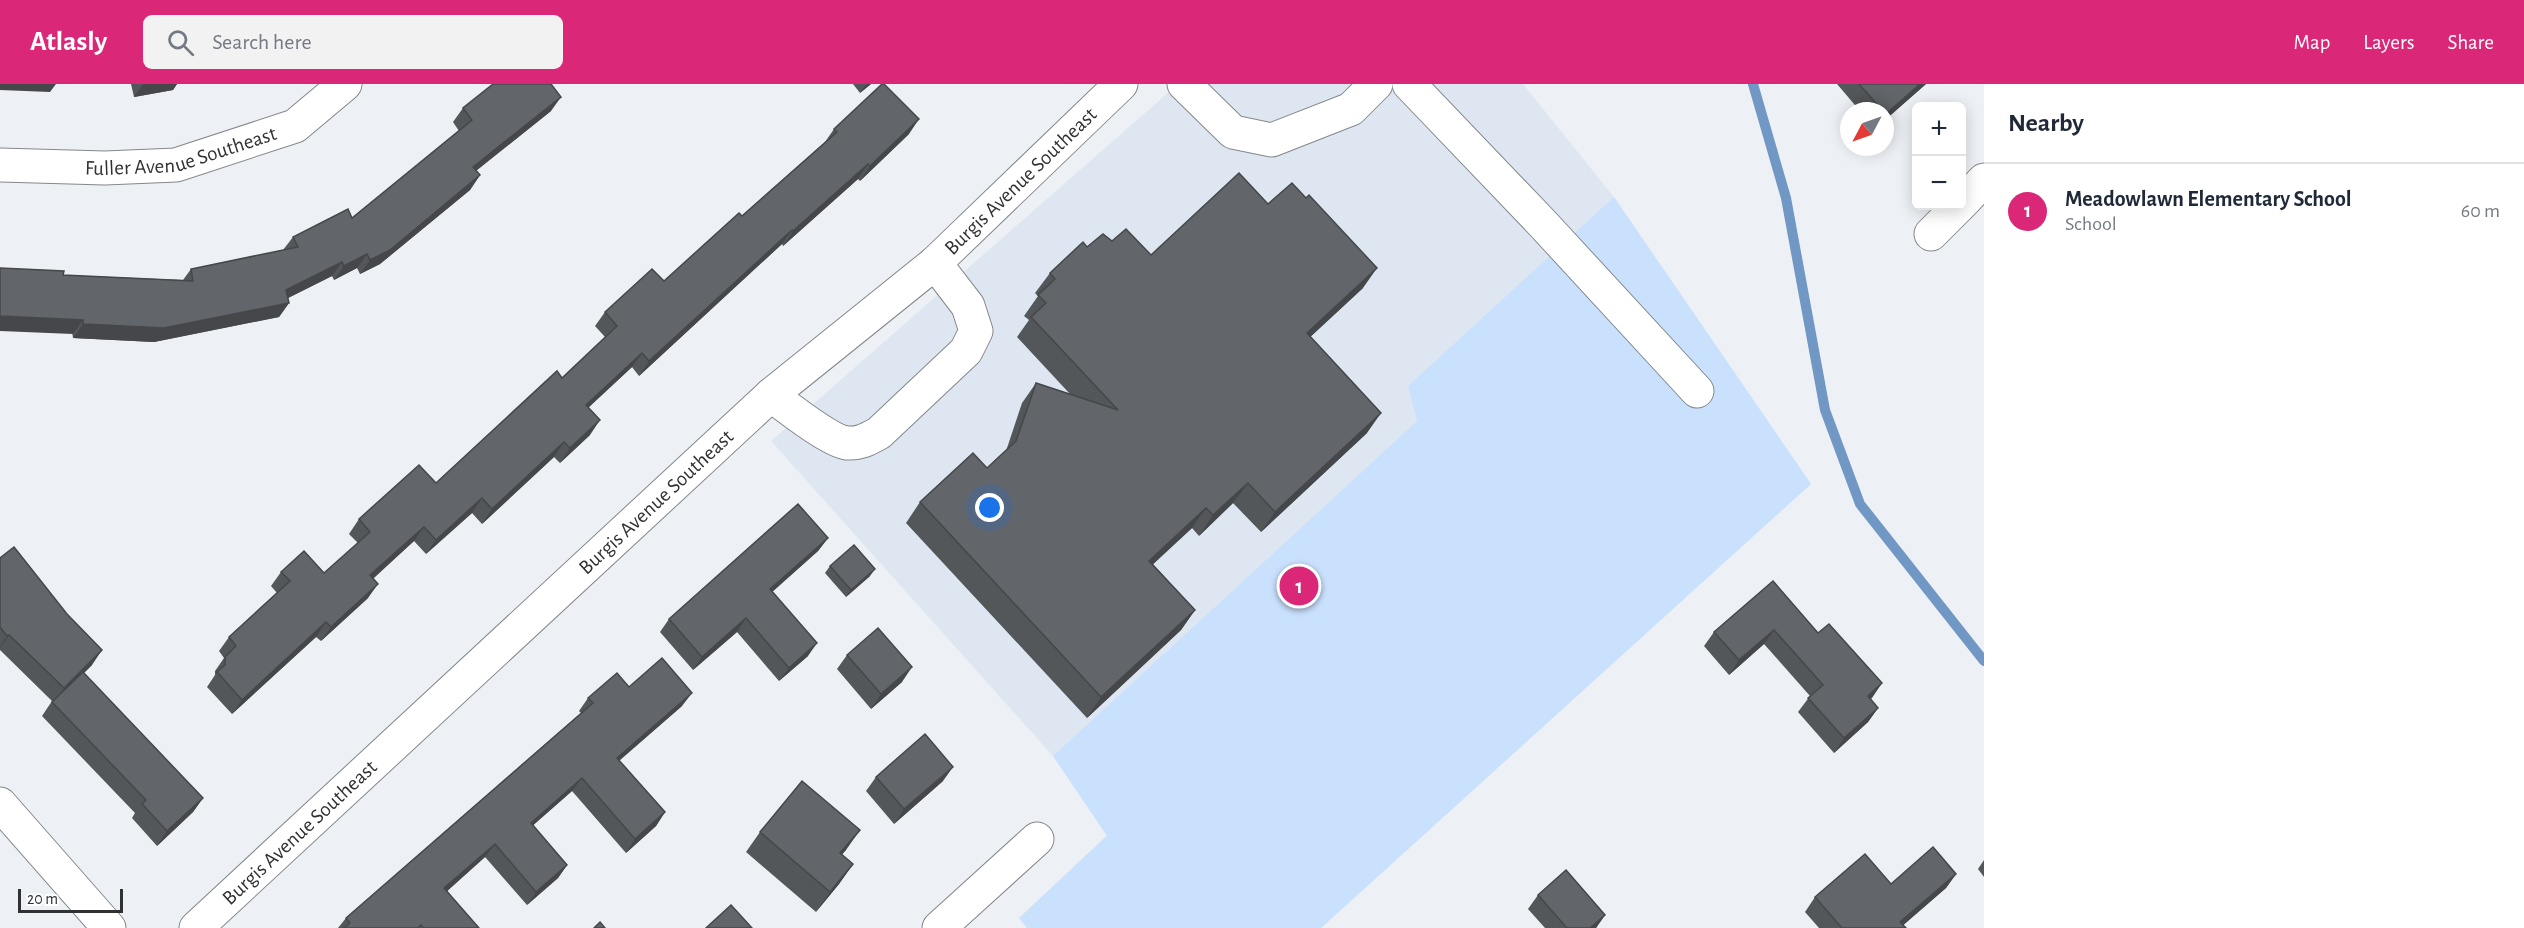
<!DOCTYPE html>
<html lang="en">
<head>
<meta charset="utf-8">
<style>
	body { margin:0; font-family:"Alegreya Sans",sans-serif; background:#f2f2f3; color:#1f2937 }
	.controls { position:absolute; right:18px; top:18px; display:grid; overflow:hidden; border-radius:9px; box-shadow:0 3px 15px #0003 }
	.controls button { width:54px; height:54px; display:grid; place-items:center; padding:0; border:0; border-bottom:2px solid #e0e1e3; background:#fff; color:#1f2937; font:30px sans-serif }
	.compass { position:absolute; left:1840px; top:18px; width:54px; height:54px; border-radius:50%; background:#fff; box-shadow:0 3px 15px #0003; rotate:229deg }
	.scale { position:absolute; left:18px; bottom:15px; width:105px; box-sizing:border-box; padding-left:6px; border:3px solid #2f3132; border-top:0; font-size:16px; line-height:21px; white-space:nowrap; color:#2f3132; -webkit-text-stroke:4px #fdfeff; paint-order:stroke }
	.you { position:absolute; left:990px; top:424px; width:21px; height:21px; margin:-15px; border:4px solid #fff; border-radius:50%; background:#1a73e8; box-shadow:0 0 0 9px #1a73e833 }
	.badge { display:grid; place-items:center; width:39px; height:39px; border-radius:50%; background:#db2777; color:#fff; font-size:20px; font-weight:700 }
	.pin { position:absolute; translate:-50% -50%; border:3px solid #fff; box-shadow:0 2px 6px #0006 }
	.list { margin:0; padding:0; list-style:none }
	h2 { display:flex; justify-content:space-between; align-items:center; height:78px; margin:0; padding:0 24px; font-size:26px }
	h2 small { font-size:20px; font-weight:400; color:#747a83 }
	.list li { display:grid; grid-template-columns:39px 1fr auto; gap:18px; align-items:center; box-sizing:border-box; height:96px; padding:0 24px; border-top:2px solid #e0e1e3 }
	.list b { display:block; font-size:22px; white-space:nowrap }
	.list p { margin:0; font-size:20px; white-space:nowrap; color:#747a83 }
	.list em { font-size:20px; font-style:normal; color:#747a83 }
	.icon { flex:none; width:33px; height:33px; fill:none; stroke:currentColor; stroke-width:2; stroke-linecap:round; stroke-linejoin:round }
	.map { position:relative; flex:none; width:1984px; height:844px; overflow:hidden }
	header { display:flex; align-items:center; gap:36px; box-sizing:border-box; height:84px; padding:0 30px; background:#db2777; color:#fff }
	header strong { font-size:28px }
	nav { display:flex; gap:33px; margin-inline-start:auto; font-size:21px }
	.search { width:420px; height:54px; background:#f2f2f3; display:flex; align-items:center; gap:15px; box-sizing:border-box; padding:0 21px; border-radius:9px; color:#747a83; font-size:22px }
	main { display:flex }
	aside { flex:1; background:#fff }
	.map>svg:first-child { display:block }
	.built { fill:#dee7f1 }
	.park { fill:#cae1fe }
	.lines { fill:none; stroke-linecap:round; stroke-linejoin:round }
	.stream { stroke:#7197c4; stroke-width:10 }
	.minor-casing { stroke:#84878b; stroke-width:35 }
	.minor { stroke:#fff; stroke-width:33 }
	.wall { fill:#54575a }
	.shaded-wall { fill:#45474a }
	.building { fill:#626569; stroke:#45474a; stroke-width:1.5 }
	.labels { text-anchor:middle; stroke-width:6; stroke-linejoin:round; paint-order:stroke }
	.street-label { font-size:21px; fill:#2f3132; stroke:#fdfeff }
</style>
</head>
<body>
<header>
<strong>Atlasly</strong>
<div class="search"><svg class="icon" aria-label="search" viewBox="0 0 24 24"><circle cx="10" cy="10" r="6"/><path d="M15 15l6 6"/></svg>Search here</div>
<nav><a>Map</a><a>Layers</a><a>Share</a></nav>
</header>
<main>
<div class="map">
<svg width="1984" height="844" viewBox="0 0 1984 844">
	<rect width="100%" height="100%" fill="#edf1f5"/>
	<!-- built -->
	<path class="built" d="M1178 0H1523L1614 113 1811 400 1321 844H1027L1019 834 1107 751 1053 672 771 357Z"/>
	<!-- park -->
	<path class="park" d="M1614 113 1811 400 1321 844H1027L1019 834 1107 752 1053 672 1417 337 1408 302Z"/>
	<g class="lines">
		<!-- stream -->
		<path class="stream" d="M1753 0 1786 114 1825 326 1860 420 1984 577"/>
		<defs>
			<g id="minor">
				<path d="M1184 0 1233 48 1272 56 1351 25 1376 0"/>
				<path d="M1409 0 1543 140 1697 307"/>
				<path id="s1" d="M0 81 105 84 176 81 295 42 345 0"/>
				<path d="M1962 119 1984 96"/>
				<path d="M1931 150 1959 122"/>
				<path d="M771 311C787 323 830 357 847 359 860 360 868 355 879 349L966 267 976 247 968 222 935 179"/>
				<path d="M0 720 109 844"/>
				<path id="s2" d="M196 844 771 311 935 179 1121 0"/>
				<path d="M939 844 1037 755"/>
			</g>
		</defs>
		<!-- minor casing -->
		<use href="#minor" class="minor-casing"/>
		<!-- minor -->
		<use href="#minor" class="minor"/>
	</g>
	<!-- wall -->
	<g class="wall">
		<path d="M131 0H177L173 6 134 13Z"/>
		<path d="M853 0H871L860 9Z"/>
		<path d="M1837 0H1926L1885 36V27H1860Z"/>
		<path d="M463 24 551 27 476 87 480 91 470 106 380 180 360 190 357 184 334 196 332 192 288 214 289 219 279 233 154 258 73 254 63 191 183 196 191 185 283 166 293 153 352 134 459 47 453 38Z"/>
		<path d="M834 45 909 50 860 97 858 95 783 162 782 160 639 292 632 283 588 324 590 351 560 379 554 373 482 440 472 429 426 470 414 457 373 494 368 514 321 557 316 553 232 630 207 603 215 591V587L224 574 219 567 229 553 277 509 271 502 281 488 324 489 358 459 349 450 359 435 436 399 562 294 605 253 595 242 605 228 664 197 742 132 825 58Z"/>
		<path d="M1268 120 1363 204 1310 253 1367 349 1261 448 1233 419 1199 452 1192 444 1153 480 1195 526 1181 546 1087 634 906 439 920 418 987 384 1006 367 1022 319 1036 299 1070 310 1017 253 1029 236 1024 232 1038 212 1035 209 1050 189 1087 163 1112 157 1151 171Z"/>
		<path d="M828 454 818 467 772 508 808 572 779 597 737 548 693 586 660 548 669 535Z"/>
		<path d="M0 474 92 581 84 589 203 714 193 728 157 762 132 734 135 729 42 632 52 617 0 566Z"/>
		<path d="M830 482 870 492 846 513 825 489Z"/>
		<path d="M1773 497 1818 549 1882 599 1870 615 1878 624 1868 638 1834 669 1798 628 1810 612 1764 560 1729 591 1704 562 1714 548Z"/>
		<path d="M847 571 902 598 871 625 837 585Z"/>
		<path d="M629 603 682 622 619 677 665 728 656 742 626 769 572 707 533 741 567 781 558 794 527 821 485 773 447 807 479 844H338L346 834 581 629 579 627 588 614Z"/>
		<path d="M876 693 943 697 894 740 866 707Z"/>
		<path d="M760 748 846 766 842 770 853 780 839 800 816 828 746 768Z"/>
		<path d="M1984 776V793L1978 785Z"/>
		<path d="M1956 790 1946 804 1903 841 1905 844H1819L1805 828 1815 813Z"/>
		<path d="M1538 811 1605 831 1596 844H1545L1528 825Z"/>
	</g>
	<!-- shaded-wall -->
	<g class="shaded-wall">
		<path d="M0 0H56L50 8 0 6Z"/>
		<path d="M143 0H177L173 6 134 13Z"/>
		<path d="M867 0H871L860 9 865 2Z"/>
		<path d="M1920 0H1926L1885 36V31Z"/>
		<path d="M561 13 551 27 463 97 473 83Z"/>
		<path d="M919 35 909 50 860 97 870 82Z"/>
		<path d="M868 80 858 95 783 162 793 147Z"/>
		<path d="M480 91 470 106 380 180 360 190 370 176Z"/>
		<path d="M792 146 782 160 639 292 649 277Z"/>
		<path d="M367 170 357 184 334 196 344 182Z"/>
		<path d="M342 178 332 192 276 220 286 206Z"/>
		<path d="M1377 184 1363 204 1293 269 1307 249Z"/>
		<path d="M289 219 279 233 154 258 73 254 83 240Z"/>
		<path d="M0 232 83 236 73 250 0 247Z"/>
		<path d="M642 269 632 283 576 335 586 321Z"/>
		<path d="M1381 329 1367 349 1261 448 1275 428Z"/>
		<path d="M600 336 590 351 560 379 570 364Z"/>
		<path d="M564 358 554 373 482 440 492 425Z"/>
		<path d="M1248 399 1233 419 1199 452 1213 431Z"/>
		<path d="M482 414 472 429 426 470 436 456Z"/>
		<path d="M1206 424 1192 444 1135 497 1149 477Z"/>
		<path d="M424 443 414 457 361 506 370 491Z"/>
		<path d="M828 454 818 467 761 518 770 505Z"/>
		<path d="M875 485 870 492 846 513 851 506Z"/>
		<path d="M378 500 368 514 321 557 331 543Z"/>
		<path d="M1195 526 1181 546 1087 634 1101 613Z"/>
		<path d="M746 534 737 548 693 586 702 573Z"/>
		<path d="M326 538 316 553 232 630 242 616Z"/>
		<path d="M1774 546 1764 560 1729 591 1739 576Z"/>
		<path d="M9 551 0 564V563L7 552Z"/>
		<path d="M817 559 808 572 779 597 789 584Z"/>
		<path d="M102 566 92 581 54 618 64 604Z"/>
		<path d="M912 583 902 598 871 625 881 610Z"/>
		<path d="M1882 599 1872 614 1858 626 1868 612Z"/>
		<path d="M692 609 682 622 607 687 617 674Z"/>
		<path d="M1878 624 1868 638 1834 669 1844 654Z"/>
		<path d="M953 683 943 697 894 740 904 725Z"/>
		<path d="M582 694 572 707 521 752 531 739Z"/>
		<path d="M203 714 193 728 157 762 167 747Z"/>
		<path d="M665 728 656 742 626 769 635 755Z"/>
		<path d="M860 746 846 766 826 789 840 769Z"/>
		<path d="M495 760 485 773 435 818 444 804Z"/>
		<path d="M853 780 839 800 816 828 830 808Z"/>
		<path d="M567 781 558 794 527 821 536 808Z"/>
		<path d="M1956 790 1946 804 1900 844V838Z"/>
		<path d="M1605 831 1596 844H1590Z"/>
	</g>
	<!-- building -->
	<g class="building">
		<path d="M493 0H551L561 13 473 83 480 91 390 166 370 176 367 170 344 182 342 178 286 206 289 219 164 244 83 240V236L0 232V184L64 187 63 191 193 197 191 185 298 163 293 153 348 125 352 134 472 36 463 24Z"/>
		<path d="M882 0H884L919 35 870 82 868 80 793 147 792 146 649 277 642 269 586 321 600 336 570 364 564 358 492 425 482 414 436 456 424 443 370 491 378 500 331 543 326 538 242 616 217 588 225 581V573L236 562 229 553 290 497 281 488 304 467 324 489 370 448 359 435 419 381 436 399 557 287 562 294 617 242 605 228 652 185 664 197 739 129 742 132 837 48 834 45Z"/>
		<path d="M1859 0H1920L1886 30 1885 27H1883Z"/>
		<path d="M1239 89 1268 120 1292 99 1306 114 1309 111 1377 184 1307 249 1381 329 1275 428 1248 399 1213 431 1206 424 1149 477 1195 526 1101 613 920 418 973 369 987 384 1016 357 1036 299 1118 326 1031 233 1046 219 1038 211 1055 195 1050 189 1083 158 1087 163 1103 150 1112 157 1126 145 1151 171Z"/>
		<path d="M798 420 828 454 770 505 817 559 789 584 746 534 702 573 669 535Z"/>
		<path d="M854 461 875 485 851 506 830 482Z"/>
		<path d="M14 463 67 530 102 566 64 604 9 551 7 552 0 543V474Z"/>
		<path d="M1773 497 1818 549 1829 540 1882 599 1868 612 1878 624 1844 654 1808 614 1823 601 1774 546 1739 576 1714 548Z"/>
		<path d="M878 544 912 583 881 610 847 571Z"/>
		<path d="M662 574 692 609 617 674 665 728 635 755 582 694 531 739 567 781 536 808 495 760 444 804 479 844H423L421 841 418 844H344L350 839 346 834 593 619 588 614 617 589 629 603Z"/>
		<path d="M83 588 203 714 167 747 142 720 146 716 52 618Z"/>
		<path d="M925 650 953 683 904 725 876 693Z"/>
		<path d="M802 697 860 746 840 769 853 780 830 808 760 748Z"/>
		<path d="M1933 763 1956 790 1900 838 1906 844H1842L1815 813 1865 770 1891 800Z"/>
		<path d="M1566 786 1605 831 1590 844H1567L1538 811Z"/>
		<path d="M731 821 752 844H706Z"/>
		<path d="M600 838 605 844H594Z"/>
	</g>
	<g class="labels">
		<!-- street labels -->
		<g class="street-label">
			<text dy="7" stroke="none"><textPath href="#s1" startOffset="183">Fuller Avenue Southeast</textPath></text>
			<text dy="7" stroke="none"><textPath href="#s2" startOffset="1113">Burgis Avenue Southeast</textPath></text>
			<text dy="7" stroke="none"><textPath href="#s2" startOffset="627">Burgis Avenue Southeast</textPath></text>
			<text dy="7" stroke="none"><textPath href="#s2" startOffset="141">Burgis Avenue Southeast</textPath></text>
		</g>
	</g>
</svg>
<div class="controls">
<button>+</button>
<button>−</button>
</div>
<svg class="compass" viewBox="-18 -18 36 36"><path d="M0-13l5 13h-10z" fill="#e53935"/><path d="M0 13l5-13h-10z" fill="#747a83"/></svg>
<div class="scale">20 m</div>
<div class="you"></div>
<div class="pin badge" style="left:1299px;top:502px">1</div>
</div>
<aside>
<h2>Nearby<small></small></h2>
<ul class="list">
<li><span class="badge">1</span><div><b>Meadowlawn Elementary School</b><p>School</p></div><em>60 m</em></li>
</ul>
</aside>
</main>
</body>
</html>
